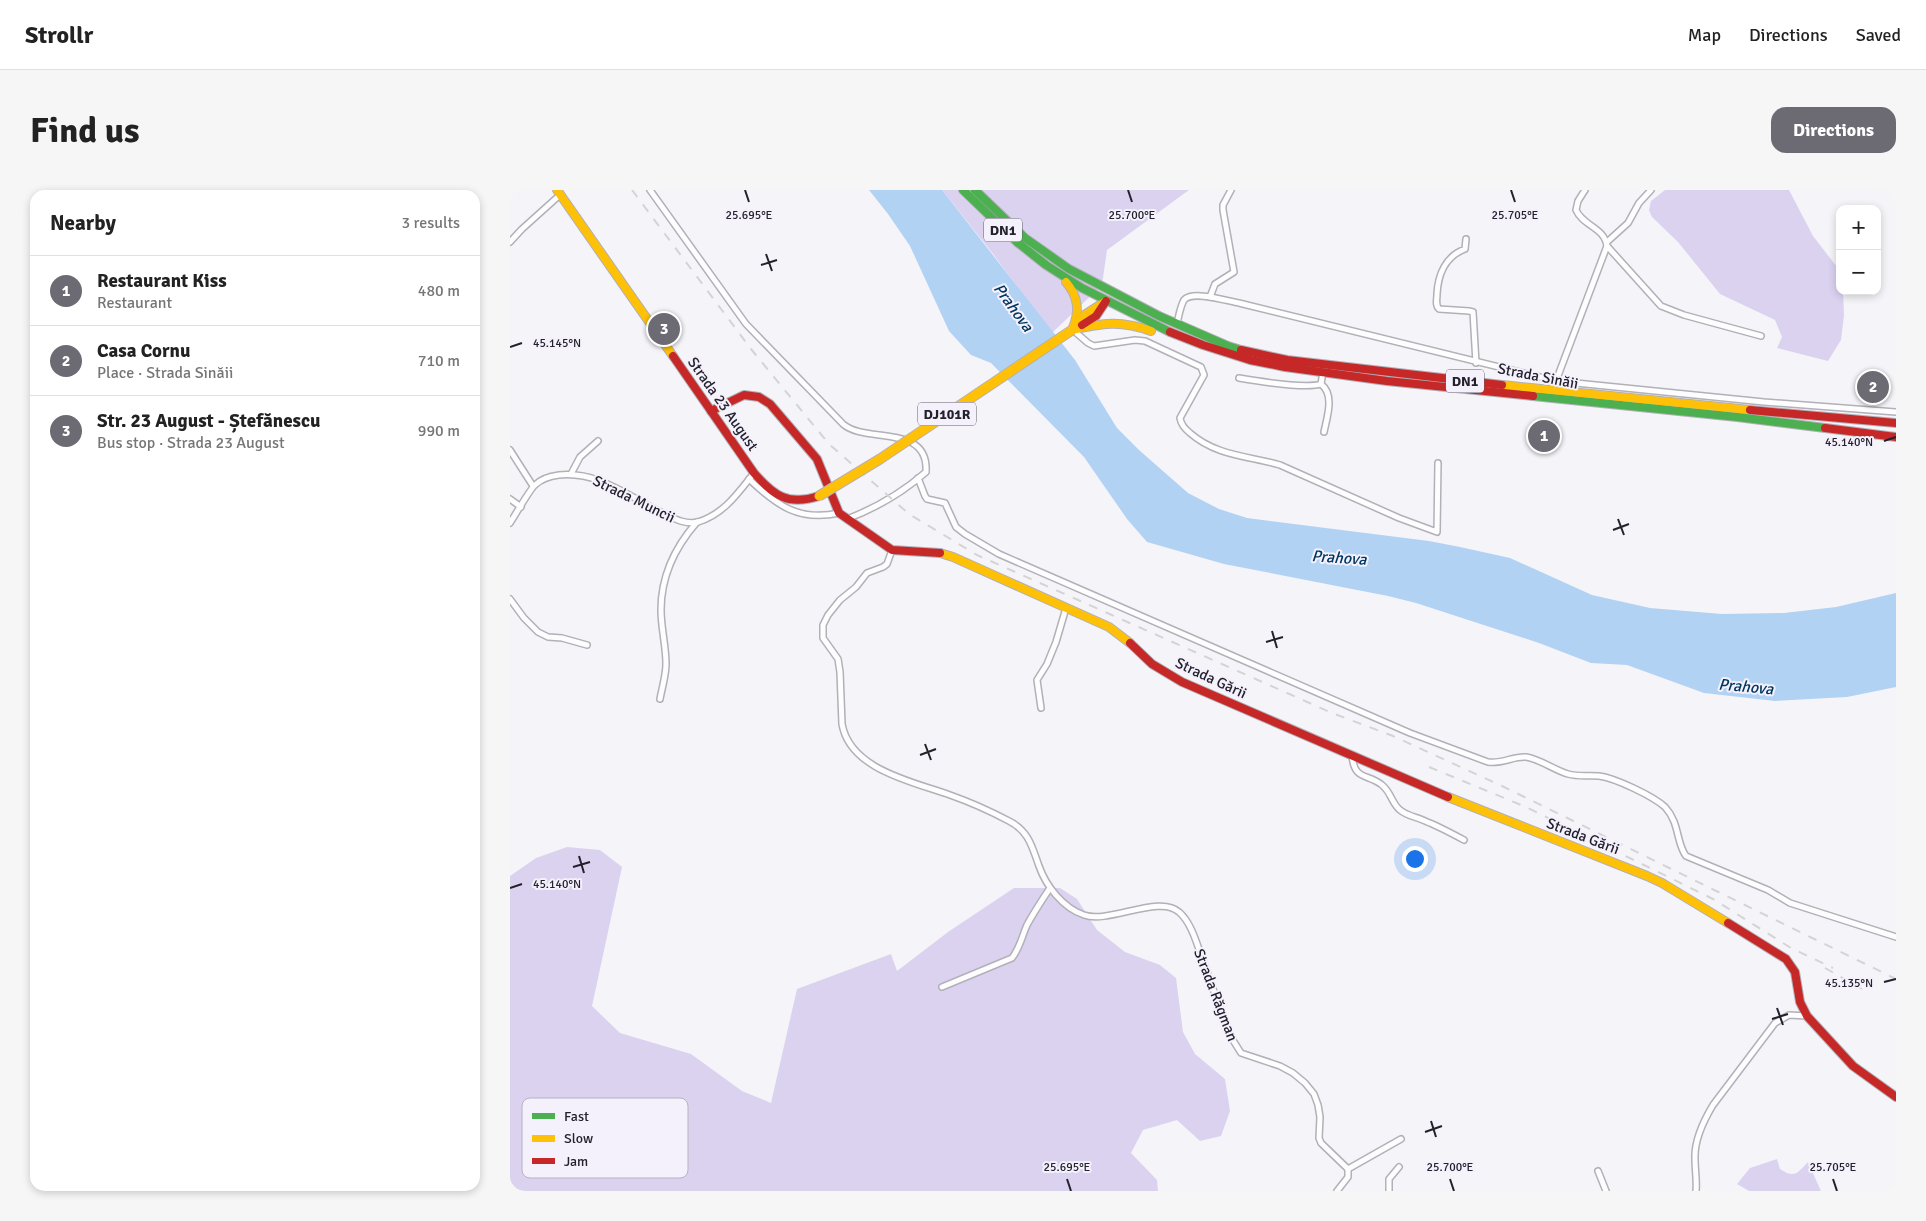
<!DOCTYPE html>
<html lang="en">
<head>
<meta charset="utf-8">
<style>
	body { margin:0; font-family:Signika,sans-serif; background:#f6f6f6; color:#222 }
	.controls { position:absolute; right:15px; top:15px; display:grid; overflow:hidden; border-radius:10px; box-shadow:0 2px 8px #0003 }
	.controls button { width:45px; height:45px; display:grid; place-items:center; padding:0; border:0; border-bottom:1px solid #e0e0e0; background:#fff; color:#222; font:25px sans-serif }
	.you { position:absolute; left:904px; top:668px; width:18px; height:18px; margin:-12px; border:4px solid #fff; border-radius:50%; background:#1a73e8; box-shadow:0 0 0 8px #1a73e833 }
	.badge { display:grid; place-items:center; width:32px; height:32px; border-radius:50%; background:#6c6b73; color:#fff; font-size:16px; font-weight:700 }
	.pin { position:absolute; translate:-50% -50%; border:2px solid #fff; box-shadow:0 1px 5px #0006 }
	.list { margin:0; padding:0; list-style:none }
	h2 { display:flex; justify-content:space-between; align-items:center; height:65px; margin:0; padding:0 20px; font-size:21px }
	h2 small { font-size:16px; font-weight:400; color:#767676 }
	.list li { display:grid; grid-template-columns:32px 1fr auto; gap:15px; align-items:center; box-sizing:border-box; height:70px; padding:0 20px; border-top:1px solid #e0e0e0 }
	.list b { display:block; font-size:19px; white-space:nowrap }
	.list p { margin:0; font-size:16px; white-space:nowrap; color:#767676 }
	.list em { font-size:16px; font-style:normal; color:#767676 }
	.map { position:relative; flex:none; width:1386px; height:1001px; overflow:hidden; border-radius:15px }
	header { display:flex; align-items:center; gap:30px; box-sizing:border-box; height:70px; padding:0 25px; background:#fff; border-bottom:1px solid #e0e0e0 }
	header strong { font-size:24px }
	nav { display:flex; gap:28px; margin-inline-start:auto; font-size:18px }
	.intro { display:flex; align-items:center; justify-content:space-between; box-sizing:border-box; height:120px; padding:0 30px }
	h1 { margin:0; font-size:35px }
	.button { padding:12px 22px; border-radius:15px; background:#6c6b73; color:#fff; font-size:18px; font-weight:700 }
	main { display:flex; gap:30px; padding:0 30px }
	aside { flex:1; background:#fff; border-radius:15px; box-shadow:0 2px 8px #0003 }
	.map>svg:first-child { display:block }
	.green { fill:#dbd2f0 }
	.water { fill:#b2d2f4 }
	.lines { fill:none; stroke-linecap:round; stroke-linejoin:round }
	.street-casing { stroke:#b2b0b8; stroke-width:8 }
	.fast-casing { stroke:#b2b0b8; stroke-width:10 }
	.slow-casing { stroke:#b2b0b8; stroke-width:10 }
	.jam-casing { stroke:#b2b0b8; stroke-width:10 }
	.street { stroke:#fefdfe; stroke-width:5 }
	.fast { stroke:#4caf50; stroke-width:8 }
	.slow { stroke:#ffc107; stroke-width:8 }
	.jam { stroke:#c62828; stroke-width:8 }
	.rail { stroke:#d4d4d5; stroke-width:2; stroke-dasharray:9 9; stroke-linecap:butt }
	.slow-bridge-casing { stroke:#bab0ae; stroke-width:11; stroke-linecap:butt }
	.slow-bridge { stroke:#ffc107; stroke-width:9 }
	.ticks { fill:none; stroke:#23212b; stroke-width:2 }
	.labels { text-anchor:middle; stroke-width:4; stroke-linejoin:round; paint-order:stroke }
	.shield { fill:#f4f1fc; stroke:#625f6a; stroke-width:1 }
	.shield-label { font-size:14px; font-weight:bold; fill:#23212b }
	.street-label { font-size:15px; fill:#23212b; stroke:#f4f1fc }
	.water-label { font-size:16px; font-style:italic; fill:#003761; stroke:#f4f1fc }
	.key { fill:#f4f1fc; stroke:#b5b3bd; stroke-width:1 }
	.key-label { font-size:14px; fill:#23212b }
	.ticks-label { font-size:12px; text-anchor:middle; fill:#23212b; stroke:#f4f1fc; stroke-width:4; stroke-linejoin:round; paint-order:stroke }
</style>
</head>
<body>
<header>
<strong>Strollr</strong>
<nav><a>Map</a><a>Directions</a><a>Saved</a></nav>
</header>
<div class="intro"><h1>Find us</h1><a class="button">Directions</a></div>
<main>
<aside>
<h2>Nearby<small>3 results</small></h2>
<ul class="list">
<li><span class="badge">1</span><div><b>Restaurant Kiss</b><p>Restaurant</p></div><em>480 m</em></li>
<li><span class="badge">2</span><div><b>Casa Cornu</b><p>Place · Strada Sinăii</p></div><em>710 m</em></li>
<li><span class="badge">3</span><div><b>Str. 23 August - Ștefănescu</b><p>Bus stop · Strada 23 August</p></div><em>990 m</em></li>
</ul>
</aside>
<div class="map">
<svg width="1386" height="1001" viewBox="0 0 1386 1001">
	<rect width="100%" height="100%" fill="#f5f4f9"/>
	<!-- green -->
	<g class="green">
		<path d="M432 0H679L597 60 592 95 542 143 483 64Z"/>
		<path d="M1155 0H1279L1303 46 1327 77 1330 87V101H1333L1334 125 1331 150 1318 171 1267 158 1272 147 1265 130 1210 104 1168 52 1142 27 1139 20 1141 11Z"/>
		<path d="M57 657 90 660 112 677 82 816 110 843 181 864 232 901 261 913 287 799 381 764 387 781 438 742 504 698H550L567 709 587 740 615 762 650 775 666 788 673 842 685 864 715 889 720 921 711 946 690 951 667 930 633 940 621 963 647 990 648 1001H0V686L26 668Z"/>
		<path d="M1267 969 1270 979C1285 989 1287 983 1298 972L1311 1001H1239L1227 994 1240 978Z"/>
	</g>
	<!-- water -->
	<path class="water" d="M359 0H432L565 170 607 238 629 260 678 303 709 319 737 328 919 351 950 357 1000 368 1082 405 1140 418 1212 424 1274 423 1326 417 1386 403V497L1337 507 1265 511 1194 503 1117 475 1081 473 1029 453 906 413 878 406 714 374 637 352 617 329 574 267 481 173 461 165 439 141 400 56 378 24Z"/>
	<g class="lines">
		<defs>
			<g id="street">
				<path d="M140 0 236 134 333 234C355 254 419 233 416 282 392 303 366 318 337 329"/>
				<path d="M956 49 955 59C936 66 928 84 927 104 927 110 925 115 929 119L959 121 963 122 966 173"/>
				<path d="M0 52 12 39 51 4"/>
				<path d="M1097 52 1118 33 1129 13 1141 0"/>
				<path d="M1097 56 1151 116 1174 125 1251 146"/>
				<path d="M700 107 705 94 724 82 713 20V15L721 0"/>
				<path d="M667 133C669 126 670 117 674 110 683 100 717 111 729 113L1046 191 1254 212 1386 222"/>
				<path d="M563 140 578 153 584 156 625 150 635 151 691 177 694 185 670 228C671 235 675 239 680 243 706 266 739 266 770 275L889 328 927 342 928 273"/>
				<path d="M813 182 811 194C825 205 817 227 814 242"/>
				<path d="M729 188C747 191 796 199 811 194"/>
				<path d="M1046 191 1097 56C1094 37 1073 36 1066 20L1068 11 1075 0"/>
				<path d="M0 260 23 296"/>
				<path d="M61 284 70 267 88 251"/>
				<path d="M408 288 415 306 417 309 435 313 446 337 455 344 489 364 900 543 978 572C993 574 1003 566 1016 567 1030 569 1044 580 1058 584 1069 587 1078 585 1089 586 1105 588 1143 606 1155 617 1170 633 1166 653 1176 666L1258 700 1280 713 1386 747"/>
				<path d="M239 289C266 315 289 332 329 323"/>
				<path d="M0 309 11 317"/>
				<path d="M0 333C4 327 20 299 25 295 31 289 41 286 49 285 90 281 120 308 155 324 165 329 176 335 188 332 214 324 228 303 244 283"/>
				<path d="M382 360 377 374 373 377 357 383 346 397 330 410 318 425 313 435V448L328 469 330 482 332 534C340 580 404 592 440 605 460 612 480 621 499 631 519 641 522 657 529 676 536 696 553 718 574 725 599 734 650 704 669 722 683 734 688 759 695 776 703 800 712 823 721 847L731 863 770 876 783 883 795 893 804 904 808 915 810 927 809 948 811 953 838 979V987L827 1001"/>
				<path d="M0 409 14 428 28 442 38 447 52 448 77 455"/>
				<path d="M150 509C152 498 156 485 156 474 156 456 151 438 151 420 151 386 165 357 187 332"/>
				<path d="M531 518 527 490 537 474 546 452 556 418"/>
				<path d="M842 565C844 591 857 583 872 595 881 602 882 614 890 620 897 626 907 627 915 631 928 636 941 643 954 650"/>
				<path d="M432 797 502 768C510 758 512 746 517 735 524 722 532 710 540 698"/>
				<path d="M838 979 891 949"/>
				<path d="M1088 981 1096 1001"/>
				<path d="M879 1001V989L889 977"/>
				<path d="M1186 1001C1187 990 1185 980 1185 969 1184 950 1194 930 1203 915L1265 833 1279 825 1297 826"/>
			</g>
			<g id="fast">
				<path d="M453 0 507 52 536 75 572 98 660 142"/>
				<path d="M465 0 515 48 559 79 649 126 718 156 731 160"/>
				<path d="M1023 206 1227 227 1315 238"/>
			</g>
			<g id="slow">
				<path d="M47 0 163 166"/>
				<path d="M556 92C569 107 570 122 562 140"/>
				<path d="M564 137 576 124 596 111"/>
				<path d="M562 140C592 133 611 130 641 141"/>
				<path d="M992 195 1240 220"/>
				<path d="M430 363 443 367 599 437 620 453"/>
				<path d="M938 607 1137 686 1152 693 1218 733"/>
			</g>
			<g id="jam">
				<path d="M572 135 586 126 596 111"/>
				<path d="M660 142 693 155 740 170 775 177 877 191 1023 206"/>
				<path d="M731 160 777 170 992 195"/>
				<path d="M163 166 244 283C264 306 278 316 309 306"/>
				<path d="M1240 220 1386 233"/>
				<path d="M201 221 234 205 249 207 260 214 307 269 329 323 382 360 430 363"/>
				<path d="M1315 238 1386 247"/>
				<path d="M620 453 642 474 672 492 938 607"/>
				<path d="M1218 733 1276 769 1285 782 1290 812 1297 826 1343 876 1386 907"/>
			</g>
		</defs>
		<!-- street casing -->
		<use href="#street" class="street-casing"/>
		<!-- fast casing -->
		<use href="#fast" class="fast-casing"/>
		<!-- slow casing -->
		<use href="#slow" class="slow-casing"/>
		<!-- jam casing -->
		<use href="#jam" class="jam-casing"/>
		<!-- street -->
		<use href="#street" class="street"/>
		<!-- fast -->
		<use href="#fast" class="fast"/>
		<!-- slow -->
		<use href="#slow" class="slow"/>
		<!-- jam -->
		<use href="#jam" class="jam"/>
		<!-- rail -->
		<g class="rail">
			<path d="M122 0 241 159 319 254 399 324 467 365 822 523 883 546 992 596 1386 789"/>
			<path d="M919 577 1016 617 1203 709 1281 758 1323 778"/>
			<path d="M1315 778 1352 799"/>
		</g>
		<defs>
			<path id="slow-bridge" d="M309 306 370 269 562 140"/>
		</defs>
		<!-- slow-bridge casing -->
		<use href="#slow-bridge" class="slow-bridge-casing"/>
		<!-- slow-bridge -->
		<use href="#slow-bridge" class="slow-bridge"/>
	</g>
	<!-- ticks -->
	<path class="ticks" d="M235 0 239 12M618 0 622 12M1001 0 1005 12M256 64 262 81M251 75 267 70M0 157 12 153M1374 251 1386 247M1108 329 1114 345M1103 340 1119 334M762 441 767 458M756 452 773 447M415 554 421 570M410 565 426 559M69 666 74 683M63 677 80 672M0 698 12 694M1374 792 1386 789M1267 818 1273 835M1262 829 1278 824M921 931 926 947M915 942 932 936M557 989 561 1001M940 989 944 1001M1323 989 1327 1001"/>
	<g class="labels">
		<!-- shield labels -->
		<g class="shield">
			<rect x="474" y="28.5" width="38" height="23" rx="4"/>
			<rect x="936" y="179.5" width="38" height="23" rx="4"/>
			<rect x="408" y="212.5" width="58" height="23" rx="4"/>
		</g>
		<g class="shield-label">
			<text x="493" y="45">DN1</text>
			<text x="955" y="196">DN1</text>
			<text x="437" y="229">DJ101R</text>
		</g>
		<!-- street labels -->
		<g class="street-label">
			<text transform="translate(1028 186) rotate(11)" y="5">Strada Sinăii</text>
			<text transform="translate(213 214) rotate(55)" y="5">Strada 23 August</text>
			<text transform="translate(124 309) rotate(26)" y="5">Strada Muncii</text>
			<text transform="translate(701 488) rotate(25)" y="5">Strada Gării</text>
			<text transform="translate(1073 646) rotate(21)" y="5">Strada Gării</text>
			<text transform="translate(706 805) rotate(69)" y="5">Strada Răgman</text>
		</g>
		<!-- water labels -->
		<g class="water-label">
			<text transform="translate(504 117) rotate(54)" y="6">Prahova</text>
			<text transform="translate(829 367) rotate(4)" y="6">Prahova</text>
			<text transform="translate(1236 496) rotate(5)" y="6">Prahova</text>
		</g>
	</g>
	<!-- legend -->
	<rect x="12" y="908" width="166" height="80" rx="8" class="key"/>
	<rect x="22" y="923" width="23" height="6" fill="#4caf50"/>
	<rect x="22" y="945" width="23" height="7" fill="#ffc107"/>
	<rect x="22" y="968" width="23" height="6" fill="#c62828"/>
	<g class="key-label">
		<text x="54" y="931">Fast</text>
		<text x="54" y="953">Slow</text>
		<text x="54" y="976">Jam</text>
	</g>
	<g class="ticks-label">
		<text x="239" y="29">25.695°E</text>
		<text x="622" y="29">25.700°E</text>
		<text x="1005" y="29">25.705°E</text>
		<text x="47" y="157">45.145°N</text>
		<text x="1339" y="256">45.140°N</text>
		<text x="47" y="698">45.140°N</text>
		<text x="1339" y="797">45.135°N</text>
		<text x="557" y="981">25.695°E</text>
		<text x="940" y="981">25.700°E</text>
		<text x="1323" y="981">25.705°E</text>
	</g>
</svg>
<div class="controls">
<button>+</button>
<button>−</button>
</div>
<div class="you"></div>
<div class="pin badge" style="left:1034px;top:246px">1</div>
<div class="pin badge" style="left:1363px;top:197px">2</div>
<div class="pin badge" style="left:154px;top:139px">3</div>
</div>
</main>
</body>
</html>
